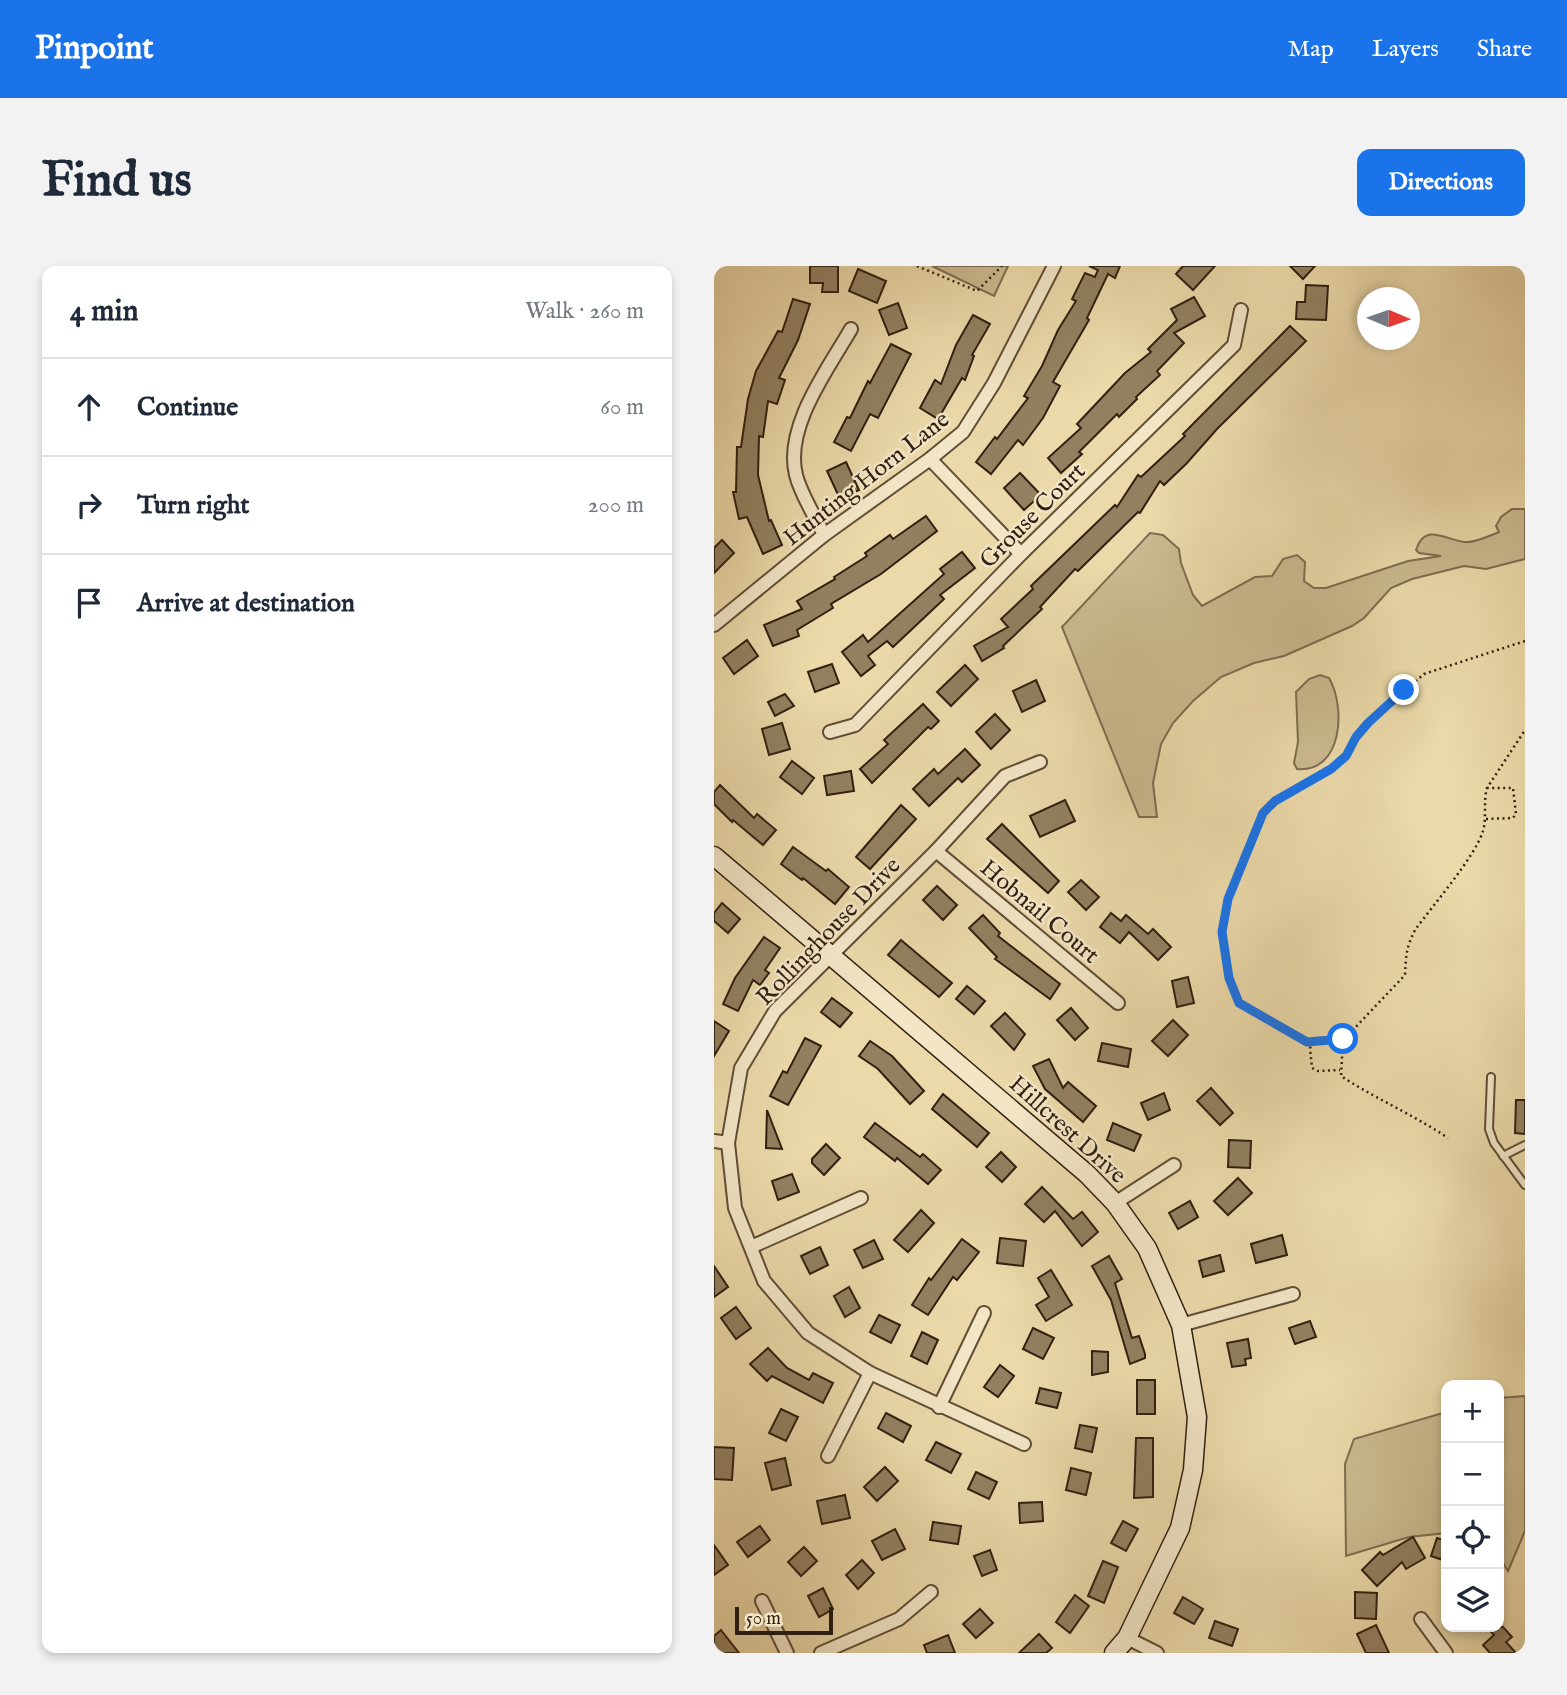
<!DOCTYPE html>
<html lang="en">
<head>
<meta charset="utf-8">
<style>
	body { margin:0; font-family:"IM FELL English",serif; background:#f2f2f3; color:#1f2937 }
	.controls { position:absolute; right:21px; bottom:21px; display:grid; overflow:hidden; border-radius:14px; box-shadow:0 4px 10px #0003 }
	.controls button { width:63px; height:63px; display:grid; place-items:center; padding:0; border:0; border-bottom:2px solid #e0e1e3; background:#fff; color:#1f2937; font:35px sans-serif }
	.compass { position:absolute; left:643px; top:21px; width:63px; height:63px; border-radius:50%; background:#fff; box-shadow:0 4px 10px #0003; rotate:92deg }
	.scale { position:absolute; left:21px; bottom:18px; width:98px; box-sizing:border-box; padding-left:7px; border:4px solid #311f11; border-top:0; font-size:19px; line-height:24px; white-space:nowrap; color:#311f11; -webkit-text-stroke:5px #f2e6c7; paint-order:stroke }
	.stop { position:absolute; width:21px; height:21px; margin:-16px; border:5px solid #1a73e8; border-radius:50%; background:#fff }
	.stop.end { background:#1a73e8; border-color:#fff; box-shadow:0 2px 7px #0008 }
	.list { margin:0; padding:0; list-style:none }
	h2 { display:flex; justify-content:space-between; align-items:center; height:91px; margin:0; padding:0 28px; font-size:30px }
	h2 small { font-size:23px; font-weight:400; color:#747a83 }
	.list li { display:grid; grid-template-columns:46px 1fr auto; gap:21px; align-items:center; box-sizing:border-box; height:98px; padding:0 28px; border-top:2px solid #e0e1e3 }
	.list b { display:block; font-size:26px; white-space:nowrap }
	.list em { font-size:23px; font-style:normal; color:#747a83 }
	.icon { flex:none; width:38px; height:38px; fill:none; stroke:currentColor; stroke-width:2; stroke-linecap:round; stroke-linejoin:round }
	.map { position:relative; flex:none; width:811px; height:1387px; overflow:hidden; border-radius:14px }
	header { display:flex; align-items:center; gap:42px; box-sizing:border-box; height:98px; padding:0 35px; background:#1a73e8; color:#fff }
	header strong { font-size:33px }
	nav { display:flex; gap:38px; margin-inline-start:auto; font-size:24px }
	.intro { display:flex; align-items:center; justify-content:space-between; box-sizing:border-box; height:168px; padding:0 42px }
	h1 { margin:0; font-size:49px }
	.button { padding:18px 32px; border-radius:14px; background:#1a73e8; color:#fff; font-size:24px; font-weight:700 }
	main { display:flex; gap:42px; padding:0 42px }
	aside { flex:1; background:#fff; border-radius:14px; box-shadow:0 4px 10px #0003 }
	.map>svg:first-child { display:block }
	.green { fill:#cbb98f; stroke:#7e6c50; stroke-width:2 }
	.building { fill:#928060; stroke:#311f11; stroke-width:2 }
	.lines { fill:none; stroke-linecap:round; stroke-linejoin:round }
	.lane-casing { stroke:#604e37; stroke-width:10 }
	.street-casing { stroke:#604e37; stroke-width:16 }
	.secondary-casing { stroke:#311f11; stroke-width:21 }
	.path { stroke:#311f11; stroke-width:2.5; stroke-dasharray:2 3.5; stroke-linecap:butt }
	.lane { stroke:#f2e6c7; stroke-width:6 }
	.street { stroke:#f2e6c7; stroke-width:12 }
	.secondary { stroke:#f2e6c7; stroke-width:18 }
	.route { stroke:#1a73e8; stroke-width:9 }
	.labels { text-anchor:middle; stroke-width:5; stroke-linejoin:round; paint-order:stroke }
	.street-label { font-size:24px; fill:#311f11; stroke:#f2e6c7 }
</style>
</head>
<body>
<header>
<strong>Pinpoint</strong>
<nav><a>Map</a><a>Layers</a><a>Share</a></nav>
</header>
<div class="intro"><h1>Find us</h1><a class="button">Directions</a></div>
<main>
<aside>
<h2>4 min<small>Walk · 260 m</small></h2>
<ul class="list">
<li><svg class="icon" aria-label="ahead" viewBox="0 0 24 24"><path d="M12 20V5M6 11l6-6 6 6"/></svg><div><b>Continue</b></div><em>60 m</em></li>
<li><svg class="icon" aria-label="right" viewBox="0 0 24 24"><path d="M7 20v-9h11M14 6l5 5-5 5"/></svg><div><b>Turn right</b></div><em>200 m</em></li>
<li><svg class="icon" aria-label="arrive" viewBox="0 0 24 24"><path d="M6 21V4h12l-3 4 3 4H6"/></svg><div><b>Arrive at destination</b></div></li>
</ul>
</aside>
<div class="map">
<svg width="811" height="1387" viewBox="0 0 811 1387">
	<rect width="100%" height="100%" fill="#ebd9a9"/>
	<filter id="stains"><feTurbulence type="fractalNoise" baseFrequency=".00286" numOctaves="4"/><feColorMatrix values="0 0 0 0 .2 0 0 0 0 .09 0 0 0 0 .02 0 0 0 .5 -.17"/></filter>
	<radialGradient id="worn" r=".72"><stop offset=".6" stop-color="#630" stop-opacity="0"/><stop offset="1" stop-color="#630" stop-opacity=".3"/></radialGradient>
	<!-- green -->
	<g class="green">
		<path d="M218 0H294L280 30Z"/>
		<path d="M798 243H811V293L772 303 750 300 698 313 677 322 650 352 638 360 570 390 540 397 507 411 479 435 459 457 447 478 439 517 443 551H425L348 361 436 267 449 269 465 283 467 297 479 329 488 340 541 311 558 310 569 293 583 289 591 296 590 315 600 322H612L694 295 727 290 705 287 702 284C711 255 733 275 751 276 761 277 775 270 785 266L782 260 787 251Z"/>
		<path d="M606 409 615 412C632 441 629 507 583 503L580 497 584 476 582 426 595 413Z"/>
		<path d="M811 1130V1265L794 1305 785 1291V1132Z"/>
		<path d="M732 1146V1267L695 1271 632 1290 631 1198 640 1173Z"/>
	</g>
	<!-- building -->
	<g class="building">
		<path d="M96 0H124V26H108L109 17H96Z"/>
		<path d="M375 0H406L401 12 394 8 373 52 375 54 339 116 346 120 329 152 309 179 304 174 277 208 262 196 281 171 283 173 314 132 310 130 328 100 344 64 362 35 358 33 371 7 381 11 384 4Z"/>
		<path d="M469 0H501L479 24 462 8Z"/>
		<path d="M576 0H601L589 13Z"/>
		<path d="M144 3 172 15 163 37 135 25Z"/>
		<path d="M592 19 614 20 612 54 582 53 583 36H591Z"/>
		<path d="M480 31 491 50 460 67 470 77 443 105 446 109 422 131 423 133 405 151 403 148 365 186 368 188 347 207 334 192 367 162 363 158 411 107 437 86 434 83 463 54 457 43Z"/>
		<path d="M79 33 96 38 84 74 65 112 71 114 63 138 54 135 49 171 45 170 44 209 55 255 57 254 68 279 49 288 33 251 25 253 19 226H22L23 181H27L34 133 42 105 64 65 68 66Z"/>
		<path d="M184 37 193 62 175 69 165 44Z"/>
		<path d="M259 49 276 58 258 89 260 90 251 114 248 112 224 153 206 142 221 114 227 118 242 79Z"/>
		<path d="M576 60 592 75 503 163 473 197 450 219 446 215 426 247 424 246 364 305 361 303 326 341 328 343 289 380 290 382 268 395 260 380 294 361 287 353 319 323 317 320 401 239 403 241 424 209 427 211 471 170 469 168Z"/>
		<path d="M177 78 197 88 164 152 156 148 137 185 120 176 133 151 136 152 154 115 156 117Z"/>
		<path d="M132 196 145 224 126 233 113 205Z"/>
		<path d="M306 207 327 229 310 244 290 222Z"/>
		<path d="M212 250 223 265 167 308 117 338 119 342 83 364 85 370 59 380 50 359 88 343 83 335 121 313 120 311 153 290 151 287 176 269 179 273Z"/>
		<path d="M8 274 20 287 0 307V282Z"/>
		<path d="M248 286 261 302 226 329 230 333 179 381 173 375 154 390 161 399 147 410 128 386 149 369 154 376 230 308 226 303Z"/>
		<path d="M33 374 44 390 20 408 9 392Z"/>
		<path d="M118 398 125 417 101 426 94 406Z"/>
		<path d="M251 399 264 413 237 440 223 426Z"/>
		<path d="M322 414 331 435 308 446 299 425Z"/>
		<path d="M71 428 80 440 61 450 54 436Z"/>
		<path d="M209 438 225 455 217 463 214 461 158 517 146 503 174 478 170 474Z"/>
		<path d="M281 448 296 464 277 483 262 466Z"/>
		<path d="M68 457 76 483 55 489 48 463Z"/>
		<path d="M251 483 266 499 248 516 244 512 215 540 199 523 220 503 224 508Z"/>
		<path d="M78 495 100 512 88 528 66 511Z"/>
		<path d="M137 505 140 525 113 529 110 510Z"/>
		<path d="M6 519 40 552 43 548 62 564 49 579 19 554 18 556 0 538V526Z"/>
		<path d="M351 534 361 555 326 571 316 550Z"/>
		<path d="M187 539 202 553 156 603 142 591Z"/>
		<path d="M288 558 345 615 334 627 273 573Z"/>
		<path d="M79 581 112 605 114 603 135 621 121 638 89 612 88 614 67 598Z"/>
		<path d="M367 614 385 631 372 644 354 626Z"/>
		<path d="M223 620 243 639 229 654 209 634Z"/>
		<path d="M8 637 26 653 14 667 0 655V647Z"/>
		<path d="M397 647 407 655 412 649 434 668 439 663 457 681 444 694 415 666 406 677 386 661Z"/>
		<path d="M269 649 286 667 284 670 346 718 336 733 281 693 283 691 255 662Z"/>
		<path d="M50 671 66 682 51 704 55 707 46 719 39 714 24 745 9 738 21 712Z"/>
		<path d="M187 674 238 717 225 731 174 689Z"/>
		<path d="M474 711 480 737 463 741 458 715Z"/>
		<path d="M253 720 271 735 260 748 242 733Z"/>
		<path d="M118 732 138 747 126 761 107 746Z"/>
		<path d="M357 742 374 762 361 774 343 754Z"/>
		<path d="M291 747 311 768 300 784 277 760Z"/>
		<path d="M459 754 474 769 454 790 438 775Z"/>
		<path d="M0 755 15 765 0 790Z"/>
		<path d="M91 772 107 780 74 839 56 830 69 805 73 807Z"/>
		<path d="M156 775 178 790 210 825 196 838 164 803 145 790Z"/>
		<path d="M388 777 417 783 414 801 384 795Z"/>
		<path d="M335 793 349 822 354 816 382 840 369 856 331 823 319 800Z"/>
		<path d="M497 822 519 847 506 859 483 835Z"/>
		<path d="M450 827 456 844 434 854 427 837Z"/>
		<path d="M229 828 275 867 263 881 218 843Z"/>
		<path d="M802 834H811V868L801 867Z"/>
		<path d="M53 844 68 883 52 882Z"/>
		<path d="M161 857 206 891 209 888 227 904 214 918 183 892 181 895 150 871Z"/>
		<path d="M399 857 427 869 420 885 393 874Z"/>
		<path d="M515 874 537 875 536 902 514 901Z"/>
		<path d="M112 878 126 892 110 909 98 897V893Z"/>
		<path d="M287 886 302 901 288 916 272 901Z"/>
		<path d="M78 908 85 926 64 934 58 915Z"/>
		<path d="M524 912 538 927 514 949 500 935Z"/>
		<path d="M328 921 359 953 368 946 384 966 368 980 341 945 330 956 311 938Z"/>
		<path d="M476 935 484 951 464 963 455 947Z"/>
		<path d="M207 944 220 957 194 986 180 974Z"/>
		<path d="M568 969 573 989 542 997 537 978Z"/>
		<path d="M286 972 312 975 309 1000 283 997Z"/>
		<path d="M248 973 265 986 243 1014 239 1011 214 1049 198 1039 215 1012 217 1014Z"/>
		<path d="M160 974 169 993 149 1002 140 984Z"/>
		<path d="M106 981 114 999 96 1008 87 990Z"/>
		<path d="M506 989 510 1005 489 1011 485 995Z"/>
		<path d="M395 990 408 1013 401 1017 418 1072 425 1070 431 1088V1092L416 1098 397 1034 378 1000Z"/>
		<path d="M0 1000 14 1021 0 1031Z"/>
		<path d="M337 1004 358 1039 332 1055 322 1039 335 1031 324 1012Z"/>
		<path d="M135 1021 146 1042 131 1051 120 1030Z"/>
		<path d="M22 1041 37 1062 22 1073 7 1052Z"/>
		<path d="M165 1049 186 1059 177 1077 156 1066Z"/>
		<path d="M596 1055 602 1071 581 1078 575 1062Z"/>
		<path d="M319 1062 340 1072 329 1093 309 1083Z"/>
		<path d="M208 1066 224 1074 213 1098 197 1090Z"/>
		<path d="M534 1073 537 1092 531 1093 532 1099 518 1101 513 1077Z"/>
		<path d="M54 1082 73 1102 95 1114 99 1107 119 1117 109 1137 58 1110 53 1115 36 1098Z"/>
		<path d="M378 1085 394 1086V1106L378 1109Z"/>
		<path d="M286 1099 300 1110 284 1131 270 1121Z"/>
		<rect x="423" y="1114" width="18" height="34"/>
		<path d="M326 1122 347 1127 343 1142 322 1137Z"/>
		<path d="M67 1143 84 1151 72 1175 55 1167Z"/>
		<path d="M172 1147 197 1160 189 1176 164 1162Z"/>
		<path d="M366 1159 383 1162 378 1186 361 1182Z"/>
		<path d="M422 1172H439V1231L420 1232Z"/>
		<path d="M222 1176 247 1188 237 1207 212 1194Z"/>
		<path d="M0 1181 20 1182 18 1214 0 1213Z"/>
		<path d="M71 1192 77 1219 58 1224 51 1197Z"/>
		<path d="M171 1201 184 1215 163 1235 150 1221Z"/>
		<path d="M357 1202 377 1207 372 1229 352 1224Z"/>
		<path d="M262 1206 283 1216 275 1233 254 1223Z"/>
		<path d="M131 1229 136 1252 108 1258 103 1235Z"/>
		<path d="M328 1236 329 1255 306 1257 305 1237Z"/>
		<path d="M409 1255 424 1263 412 1285 397 1277Z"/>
		<path d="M219 1256 247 1260 244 1278 216 1274Z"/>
		<path d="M46 1260 56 1274 34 1291 23 1276Z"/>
		<path d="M181 1263 191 1283 168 1294 158 1275Z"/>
		<path d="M699 1271 711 1292 692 1303 688 1296 663 1320 648 1304 666 1286 669 1289Z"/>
		<path d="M723 1272 732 1275V1295L717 1290Z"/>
		<path d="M0 1279 14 1299 0 1309Z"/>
		<path d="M90 1281 103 1295 87 1310 74 1296Z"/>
		<path d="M276 1284 283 1304 268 1310 260 1290Z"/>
		<path d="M148 1294 160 1307 144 1323 132 1309Z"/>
		<path d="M389 1295 404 1301 390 1337 374 1330Z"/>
		<path d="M109 1322 119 1343 105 1351 94 1330Z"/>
		<path d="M641 1326 663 1327 662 1353 641 1352Z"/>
		<path d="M361 1329 375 1340 356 1367 342 1356Z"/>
		<path d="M469 1331 489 1343 480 1358 460 1347Z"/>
		<path d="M266 1343 279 1357 262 1372 249 1358Z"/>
		<path d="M501 1355 524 1363 518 1380 495 1372Z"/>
		<path d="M662 1359 675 1387H652L643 1368Z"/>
		<path d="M773 1361H789L798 1371 792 1376 802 1387H776L769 1379 780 1369Z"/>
		<path d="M7 1364 25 1387H5L0 1381V1370Z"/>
		<path d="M325 1368 338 1382 332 1387H305Z"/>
		<path d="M234 1369 241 1387H213L210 1379Z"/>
	</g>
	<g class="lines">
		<defs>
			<g id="lane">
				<path d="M777 811 775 863 780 877 811 919"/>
				<path d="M789 890 811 879"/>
			</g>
			<g id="street">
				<path d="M216 193 307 288"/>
				<path d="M110 269C101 250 87 229 82 209 70 161 114 103 137 63"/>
				<path d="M0 359 110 269 216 193 249 166 280 117 340 0"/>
				<path d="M116 466 141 459 307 288 520 79 527 44"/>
				<path d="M222 585 404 737"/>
				<path d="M0 875 14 877"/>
				<path d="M401 937 460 899"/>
				<path d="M37 981 147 932"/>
				<path d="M467 1059 579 1028"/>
				<path d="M225 1141 270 1047"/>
				<path d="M310 1178 156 1107 94 1067 50 1015 21 942 14 877 27 802 61 745 222 585 291 510 326 496"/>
				<path d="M114 1190 156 1107"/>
				<path d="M48 1335 73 1387"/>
				<path d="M707 1353 732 1387"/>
				<path d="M413 1372 443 1387"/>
				<path d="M107 1387 185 1353 217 1326"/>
			</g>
			<path id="secondary" d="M0 590 373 908 401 937 433 982 467 1059 483 1151 479 1204 466 1262 413 1372 400 1387"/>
		</defs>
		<!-- lane casing -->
		<use href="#lane" class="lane-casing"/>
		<!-- street casing -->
		<use href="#street" class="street-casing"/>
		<!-- secondary casing -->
		<use href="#secondary" class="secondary-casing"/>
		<!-- path -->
		<g class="path">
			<path d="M203 0 263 25 288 0"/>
			<path d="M811 375 710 408 654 457 642 471 632 490 616 503 561 535 549 547 540 564 514 633 508 666 519 727 525 737 593 776 629 773 638 765 691 709C692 689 692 682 701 664 719 639 761 591 769 565 773 551 769 536 773 522L811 464"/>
			<path d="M772 553 799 552 802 548 799 522H773"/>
			<path d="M629 774 627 810C662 833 700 849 734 872"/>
			<path d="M600 776 596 782 598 802 604 805 626 804"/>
		</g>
		<!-- lane -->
		<use href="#lane" class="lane"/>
		<!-- street -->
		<use href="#street" class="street"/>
		<!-- secondary -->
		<use href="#secondary" class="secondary"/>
	</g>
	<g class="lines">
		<!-- route -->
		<path class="route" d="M629 773 593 776 525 737 515 712 508 666 514 633 549 547 561 535 617 503 632 490 642 471 654 457 690 424"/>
	</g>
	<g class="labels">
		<!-- street labels -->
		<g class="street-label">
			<text transform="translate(152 212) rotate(-38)" y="8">Hunting Horn Lane</text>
			<text transform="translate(318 249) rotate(-45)" y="8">Grouse Court</text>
			<text transform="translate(326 645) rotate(40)" y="8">Hobnail Court</text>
			<text transform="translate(114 665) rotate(-46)" y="8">Rollinghouse Drive</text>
			<text transform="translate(354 863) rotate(42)" y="8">Hillcrest Drive</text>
		</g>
	</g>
	<rect width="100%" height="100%" filter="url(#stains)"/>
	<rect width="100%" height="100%" fill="url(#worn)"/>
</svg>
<div class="controls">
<button>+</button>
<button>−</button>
<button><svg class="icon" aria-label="locate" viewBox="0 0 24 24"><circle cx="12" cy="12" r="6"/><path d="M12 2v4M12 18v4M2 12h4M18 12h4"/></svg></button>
<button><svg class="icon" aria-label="layers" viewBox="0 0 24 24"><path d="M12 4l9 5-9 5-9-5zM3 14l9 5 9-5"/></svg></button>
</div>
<svg class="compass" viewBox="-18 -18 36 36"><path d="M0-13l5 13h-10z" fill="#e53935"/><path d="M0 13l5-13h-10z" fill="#747a83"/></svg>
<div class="scale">50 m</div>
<div class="stop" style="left:629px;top:773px"></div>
<div class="stop end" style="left:690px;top:424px"></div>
</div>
</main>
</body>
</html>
